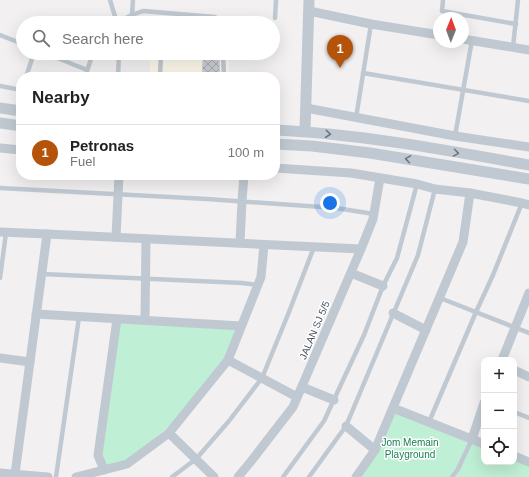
<!DOCTYPE html>
<html lang="en">
<head>
<meta charset="utf-8">
<style>
	body { margin:0; font-family:Arial,sans-serif; background:#f6f6f6; color:#222 }
	.controls { position:absolute; right:12px; bottom:12px; display:grid; overflow:hidden; border-radius:8px; box-shadow:0 4px 16px #0002 }
	.controls button { width:36px; height:36px; display:grid; place-items:center; padding:0; border:0; border-bottom:1px solid #e0e0e0; background:#fff; color:#222; font:20px sans-serif }
	.compass { position:absolute; left:433px; top:12px; width:36px; height:36px; border-radius:50%; background:#fff; box-shadow:0 4px 16px #0002; rotate:1deg }
	.you { position:absolute; left:330px; top:203px; width:14px; height:14px; margin:-10px; border:3px solid #fff; border-radius:50%; background:#1a73e8; box-shadow:0 0 0 6px #1a73e833 }
	.badge { display:grid; place-items:center; width:26px; height:26px; border-radius:50%; background:#b45309; color:#fff; font-size:13px; font-weight:700 }
	.pin { position:absolute; translate:-50% -33px; filter:drop-shadow(0 1px 2px #0008) }
	.pin::after { content:''; position:absolute; top:21px; width:14px; height:12px; background:inherit; clip-path:polygon(0 0,100% 0,50% 100%) }
	.list { margin:0; padding:0; list-style:none }
	h2 { display:flex; justify-content:space-between; align-items:center; height:52px; margin:0; padding:0 16px; font-size:17px }
	h2 small { font-size:13px; font-weight:400; color:#767676 }
	.list li { display:grid; grid-template-columns:26px 1fr auto; gap:12px; align-items:center; box-sizing:border-box; height:56px; padding:0 16px; border-top:1px solid #e0e0e0 }
	.list b { display:block; font-size:15px; white-space:nowrap }
	.list p { margin:0; font-size:13px; white-space:nowrap; color:#767676 }
	.list em { font-size:13px; font-style:normal; color:#767676 }
	.icon { flex:none; width:22px; height:22px; fill:none; stroke:currentColor; stroke-width:2; stroke-linecap:round; stroke-linejoin:round }
	.map { position:relative; flex:none; width:529px; height:477px; overflow:hidden }
	.search { position:absolute; background:#fff; box-shadow:0 4px 16px #0002; left:16px; top:16px; width:264px; height:44px; display:flex; align-items:center; gap:10px; box-sizing:border-box; padding:0 14px; border-radius:22px; color:#767676; font-size:15px }
	.panel { position:absolute; background:#fff; box-shadow:0 4px 16px #0002; left:16px; top:72px; width:264px; height:108px; border-radius:16px }
	.map>svg:first-child { display:block }
	.commercial { fill:#fcf8ea }
	.green { fill:#bfefd4 }
	.building { fill:url(#building-cross-hatch); stroke:#d4d5db }
	.lines { fill:none; stroke-linecap:round; stroke-linejoin:round }
	.service { stroke:#c0c9d1; stroke-width:4.5 }
	.minor { stroke:#c0c9d1; stroke-width:9 }
	.tertiary { stroke:#c0c9d1; stroke-width:11 }
	.oneway { stroke:#6c7680 }
	.labels { text-anchor:middle; stroke-width:3; stroke-linejoin:round; paint-order:stroke }
	.street-label { font-size:10px; fill:#48525d; stroke:#fff }
	.park-label { font-size:10px; fill:#197e51; stroke:#fff }
</style>
</head>
<body>
<div class="map">
<svg width="529" height="477" viewBox="0 0 529 477">
	<defs>
		<pattern id="building-cross-hatch" width="8" height="8" patternUnits="userSpaceOnUse"><rect width="8" height="8" fill="#cdced4"/><path d="M0 0l8 8M0 8l8-8" fill="none" stroke="#a8aaaf"/></pattern>
	</defs>
	<rect width="100%" height="100%" fill="#f2f0f0"/>
	<!-- commercial -->
	<rect class="commercial" x="150" y="53" width="79" height="24"/>
	<!-- green -->
	<g class="green">
		<path d="M119 320 239 327 227 360 179 418 126 463 105 468 100 455Z"/>
		<path d="M394 411 484 446V462H514V458L529 464V477H359Z"/>
	</g>
	<!-- building -->
	<path class="building" d="M203 59H219L220 77H202Z"/>
	<g class="lines">
		<!-- service -->
		<g class="service">
			<path d="M110 0 117 23"/>
			<path d="M443 0 442 11 516 24"/>
			<path d="M132 15 133 0"/>
			<path d="M275 18 276 0"/>
			<path d="M116 23 132 15 143 11 215 17"/>
			<path d="M182 23H185"/>
			<path d="M0 35 23 44"/>
			<path d="M513 47 518 0"/>
			<path d="M45 53 87 70"/>
			<path d="M223 53 224 77"/>
			<path d="M363 73 529 101"/>
			<path d="M26 77 34 53"/>
			<path d="M85 77 93 53"/>
			<path d="M118 77 119 53"/>
			<path d="M160 77 161 53"/>
			<path d="M0 86 21 90"/>
			<path d="M356 118 371 24"/>
			<path d="M455 136 472 40"/>
			<path d="M0 188 207 199 336 208 374 214"/>
			<path d="M42 274 242 283 258 285"/>
			<path d="M0 278 6 233"/>
			<path d="M440 298 529 333"/>
			<path d="M514 412 529 418"/>
			<path d="M429 422 476 312 493 275 522 203"/>
			<path d="M56 477 79 317"/>
			<path d="M172 477 196 459 229 421 262 378 289 312 314 247"/>
			<path d="M283 477 324 421 364 335 383 286 397 258 417 184"/>
			<path d="M309 477 346 426 418 255 435 189"/>
			<path d="M452 477 458 469 472 439"/>
		</g>
		<!-- minor -->
		<g class="minor">
			<path d="M309 11 371 24 439 35"/>
			<path d="M463 39 529 50"/>
			<path d="M306 108 455 136 529 147"/>
			<path d="M0 148 21 150"/>
			<path d="M275 168 351 173 417 184 435 189 470 193 522 203 529 205"/>
			<path d="M0 232 47 234 361 249"/>
			<path d="M116 237 119 175"/>
			<path d="M240 243 242 201 244 175"/>
			<path d="M351 273 383 286"/>
			<path d="M393 313 426 330"/>
			<path d="M36 314 241 326"/>
			<path d="M145 320 146 239"/>
			<path d="M0 358 30 362"/>
			<path d="M228 360 297 397"/>
			<path d="M502 360 529 293"/>
			<path d="M514 370 529 377"/>
			<path d="M302 387 334 400"/>
			<path d="M393 408 484 444"/>
			<path d="M346 426 375 450"/>
			<path d="M169 433 214 477"/>
			<path d="M472 439 484 403"/>
			<path d="M514 456 529 462"/>
			<path d="M104 470 98 455 117 319"/>
			<path d="M0 473 48 477"/>
			<path d="M15 474 47 234"/>
			<path d="M76 477 127 464 169 433 228 360 261 277 264 245"/>
			<path d="M238 477 252 460 293 407 361 249 373 219 380 178"/>
			<path d="M356 477 375 450 463 242 470 193"/>
		</g>
		<!-- tertiary -->
		<g class="tertiary">
			<path d="M0 108 21 111"/>
			<path d="M0 123 21 126"/>
			<path d="M275 130C360 134 445 150 529 165"/>
			<path d="M305 131 309 0"/>
			<path d="M275 144 312 146 370 153 529 179"/>
		</g>
	</g>
	<!-- one-way arrows -->
	<defs><path id="oneway-chevron" d="M-2-3.5L2.5 0L-2 3.5" fill="none" stroke-width="1.6" stroke-linecap="round" stroke-linejoin="round"/></defs>
	<g class="oneway">
		<use href="#oneway-chevron" transform="translate(328 134) rotate(6)"/>
		<use href="#oneway-chevron" transform="translate(456 153) rotate(9)"/>
		<use href="#oneway-chevron" transform="translate(408 159) rotate(-171)"/>
	</g>
	<g class="labels">
		<!-- street labels -->
		<g class="street-label">
			<text transform="translate(314 330) rotate(-67)" y="4">JALAN SJ 5/5</text>
		</g>
		<!-- park labels -->
		<g class="park-label">
			<text x="410" y="446">Jom Memain<tspan x="410" dy="12">Playground</tspan></text>
		</g>
	</g>
</svg>
<div class="controls">
<button>+</button>
<button>−</button>
<button><svg class="icon" aria-label="locate" viewBox="0 0 24 24"><circle cx="12" cy="12" r="6"/><path d="M12 2v4M12 18v4M2 12h4M18 12h4"/></svg></button>
</div>
<svg class="compass" viewBox="-18 -18 36 36"><path d="M0-13l5 13h-10z" fill="#e53935"/><path d="M0 13l5-13h-10z" fill="#767676"/></svg>
<div class="you"></div>
<div class="pin badge" style="left:340px;top:68px">1</div>
<div class="search"><svg class="icon" aria-label="search" viewBox="0 0 24 24"><circle cx="10" cy="10" r="6"/><path d="M15 15l6 6"/></svg>Search here</div>
<section class="panel">
<h2>Nearby<small></small></h2>
<ul class="list">
<li><span class="badge">1</span><div><b>Petronas</b><p>Fuel</p></div><em>100 m</em></li>
</ul>
</section>
</div>
</body>
</html>
